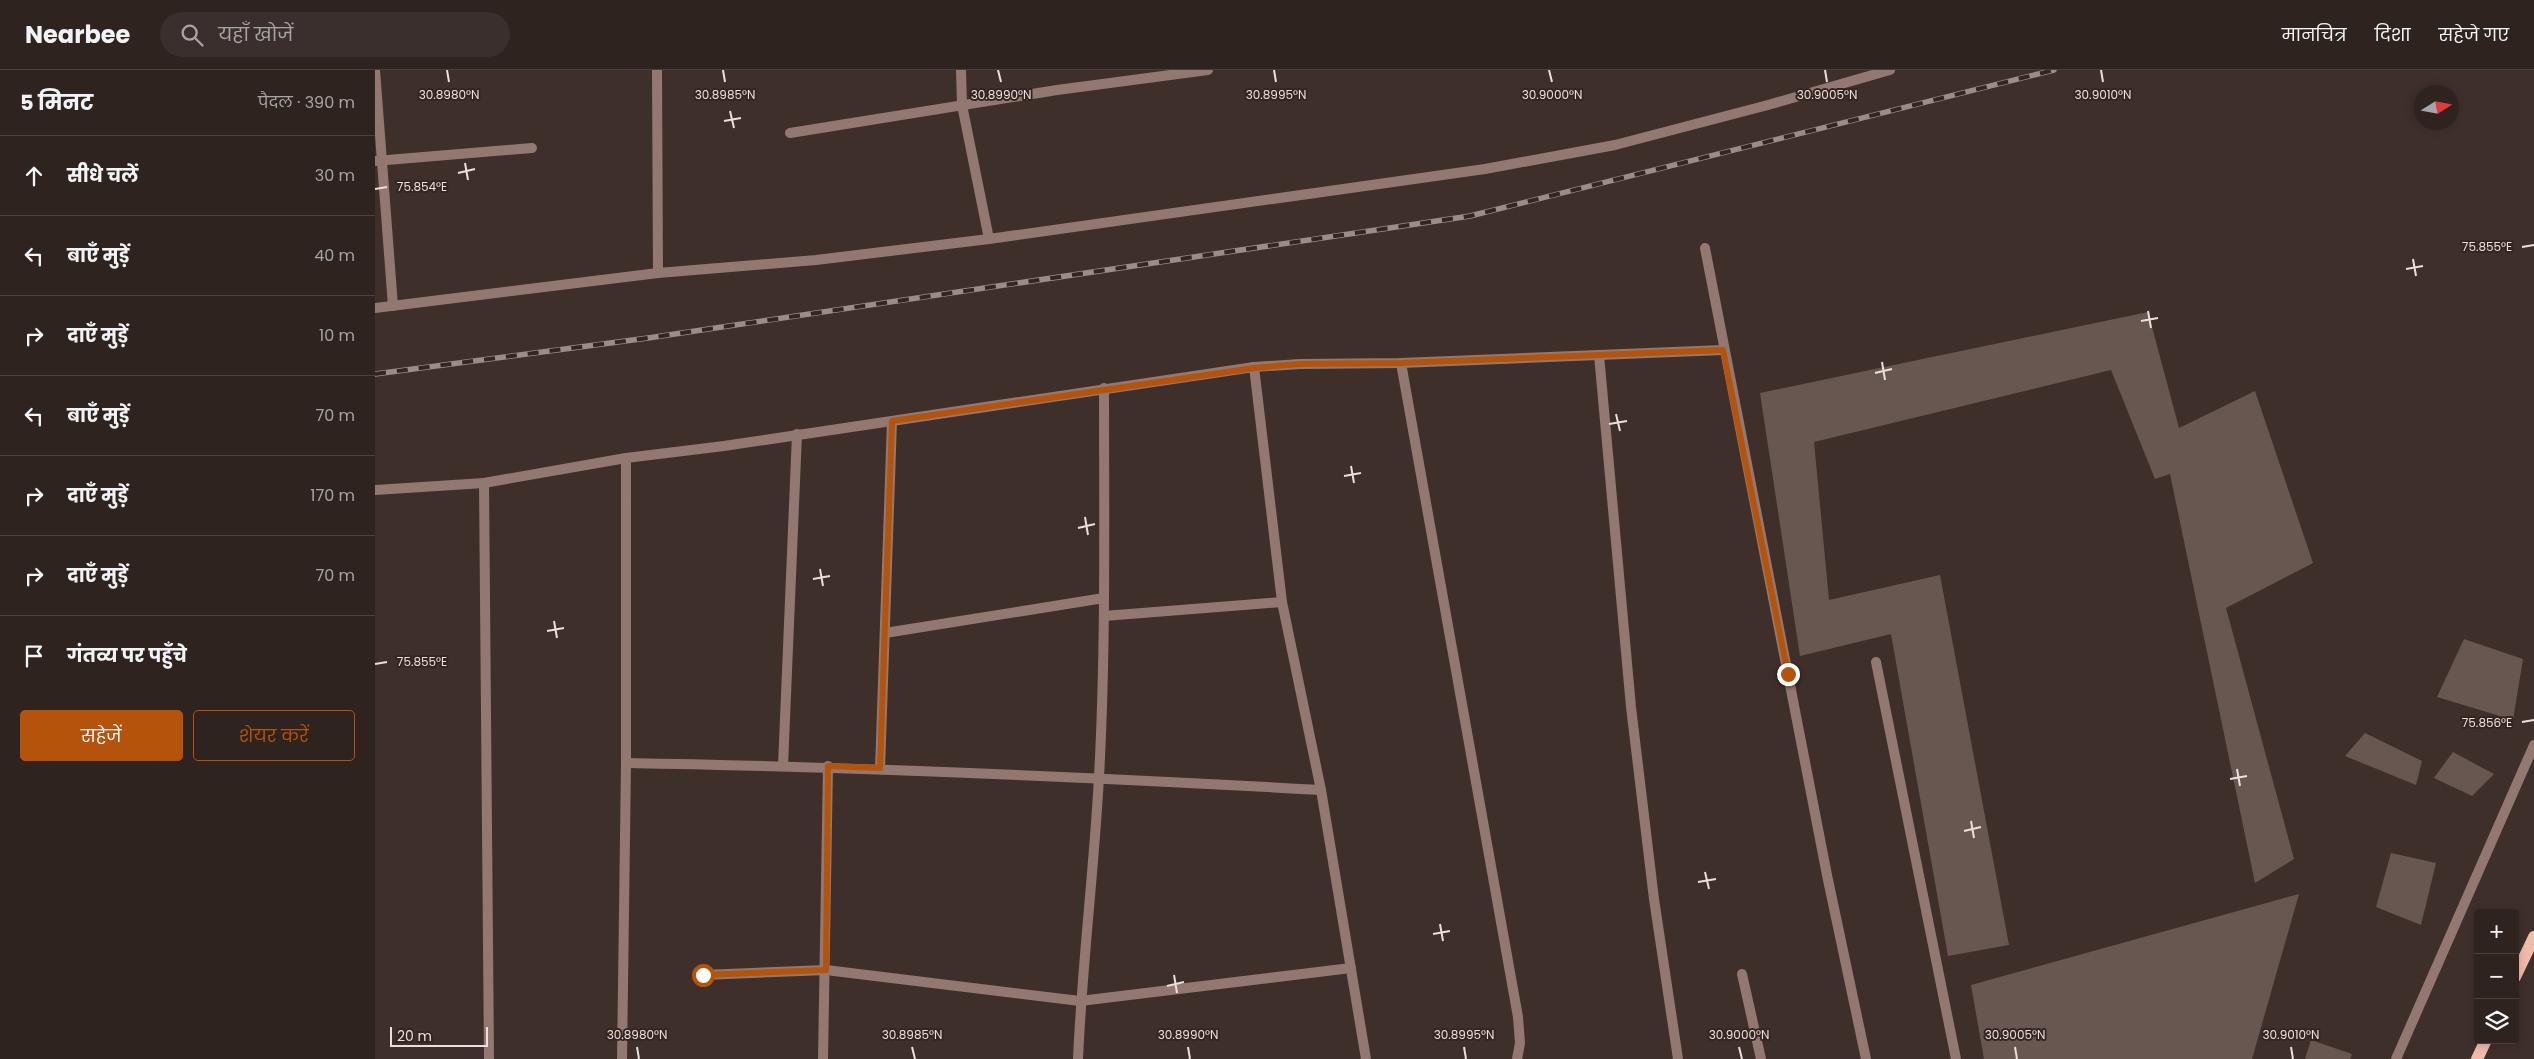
<!DOCTYPE html>
<html lang="hi">
<head>
<meta charset="utf-8">
<style>
	body { margin:0; font-family:Poppins,"Noto Sans Devanagari",sans-serif; background:#3b2f2d; color:#f1f3f6 }
	.controls { position:absolute; right:15px; bottom:15px; display:grid; overflow:hidden; border-radius:5px; box-shadow:0 2px 8px #0003 }
	.controls button { width:45px; height:45px; display:grid; place-items:center; padding:0; border:0; border-bottom:1px solid #4a403e; background:#2f2320; color:#f1f3f6; font:25px sans-serif }
	.compass { position:absolute; left:2039px; top:15px; width:45px; height:45px; border-radius:50%; background:#2f2320; box-shadow:0 2px 8px #0003; rotate:79deg }
	.scale { position:absolute; left:15px; bottom:12px; width:98px; box-sizing:border-box; padding-left:5px; border:2px solid #eadfdc; border-top:0; font-size:14px; line-height:18px; white-space:nowrap; color:#eadfdc; -webkit-text-stroke:4px #342521; paint-order:stroke }
	.stop { position:absolute; width:15px; height:15px; margin:-11px; border:4px solid #b45309; border-radius:50%; background:#fff }
	.stop.end { background:#b45309; border-color:#fff; box-shadow:0 1px 5px #0008 }
	.list { margin:0; padding:0; list-style:none }
	h2 { display:flex; justify-content:space-between; align-items:center; height:65px; margin:0; padding:0 20px; font-size:21px }
	h2 small { font-size:16px; font-weight:400; color:#a7a4a5 }
	.list li { display:grid; grid-template-columns:32px 1fr auto; gap:15px; align-items:center; box-sizing:border-box; height:80px; padding:0 20px; border-top:1px solid #4a403e }
	.list b { display:block; font-size:19px; white-space:nowrap }
	.list em { font-size:16px; font-style:normal; color:#a7a4a5 }
	.actions { display:flex; gap:10px; padding:15px 20px }
	.actions a { flex:1; padding:11px 0; border:1px solid #b45309; border-radius:5px; text-align:center; font-size:18px; color:#b45309 }
	.actions .main { background:#b45309; color:#fff }
	.icon { flex:none; width:28px; height:28px; fill:none; stroke:currentColor; stroke-width:2; stroke-linecap:round; stroke-linejoin:round }
	.map { position:relative; flex:none; width:2159px; height:989px; overflow:hidden }
	header { display:flex; align-items:center; gap:30px; box-sizing:border-box; height:70px; padding:0 25px; background:#2f2320; border-bottom:1px solid #4a403e }
	header strong { font-size:24px }
	nav { display:flex; gap:28px; margin-inline-start:auto; font-size:18px }
	.search { width:350px; height:45px; background:#3b2f2d; display:flex; align-items:center; gap:12px; box-sizing:border-box; padding:0 18px; border-radius:28px; color:#a7a4a5; font-size:19px }
	main { display:flex }
	aside { flex:1; background:#2f2320 }
	.map>svg:first-child { display:block }
	.building { fill:#685651 }
	.lines { fill:none; stroke-linecap:round; stroke-linejoin:round }
	.lane { stroke:#927870; stroke-width:10 }
	.street { stroke:#927870; stroke-width:10 }
	.primary { stroke:#f1bbaa; stroke-width:12 }
	.rail-casing { stroke:#9a8d89; stroke-width:5.5 }
	.rail { stroke:#342521; stroke-width:4; stroke-dasharray:11; stroke-linecap:butt }
	.route { stroke:#b45309; stroke-width:6 }
	.ticks { fill:none; stroke:#eadfdc; stroke-width:2 }
	.ticks-label { font-size:12px; text-anchor:middle; fill:#eadfdc; stroke:#342521; stroke-width:4; stroke-linejoin:round; paint-order:stroke }
</style>
</head>
<body>
<header>
<strong>Nearbee</strong>
<div class="search"><svg class="icon" aria-label="search" viewBox="0 0 24 24"><circle cx="10" cy="10" r="6"/><path d="M15 15l6 6"/></svg>यहाँ खोजें</div>
<nav><a>मानचित्र</a><a>दिशा</a><a>सहेजे गए</a></nav>
</header>
<main>
<aside>
<h2>5 मिनट<small>पैदल · 390 m</small></h2>
<ul class="list">
<li><svg class="icon" aria-label="ahead" viewBox="0 0 24 24"><path d="M12 20V5M6 11l6-6 6 6"/></svg><div><b>सीधे चलें</b></div><em>30 m</em></li>
<li><svg class="icon" aria-label="left" viewBox="0 0 24 24"><path d="M17 20v-9H6M10 6l-5 5 5 5"/></svg><div><b>बाएँ मुड़ें</b></div><em>40 m</em></li>
<li><svg class="icon" aria-label="right" viewBox="0 0 24 24"><path d="M7 20v-9h11M14 6l5 5-5 5"/></svg><div><b>दाएँ मुड़ें</b></div><em>10 m</em></li>
<li><svg class="icon" aria-label="left" viewBox="0 0 24 24"><path d="M17 20v-9H6M10 6l-5 5 5 5"/></svg><div><b>बाएँ मुड़ें</b></div><em>70 m</em></li>
<li><svg class="icon" aria-label="right" viewBox="0 0 24 24"><path d="M7 20v-9h11M14 6l5 5-5 5"/></svg><div><b>दाएँ मुड़ें</b></div><em>170 m</em></li>
<li><svg class="icon" aria-label="right" viewBox="0 0 24 24"><path d="M7 20v-9h11M14 6l5 5-5 5"/></svg><div><b>दाएँ मुड़ें</b></div><em>70 m</em></li>
<li><svg class="icon" aria-label="arrive" viewBox="0 0 24 24"><path d="M6 21V4h12l-3 4 3 4H6"/></svg><div><b>गंतव्य पर पहुँचे</b></div></li>
</ul>
<div class="actions"><a class="main">सहेजें</a><a>शेयर करें</a></div>
</aside>
<div class="map">
<svg width="2159" height="989" viewBox="0 0 2159 989">
	<rect width="100%" height="100%" fill="#3f2f2a"/>
	<!-- building -->
	<g class="building">
		<path d="M1773 242 1804 358 1880 321 1938 493 1851 538 1919 789 1880 813 1795 404 1780 409 1736 300 1439 372 1454 530 1565 505 1634 875 1573 886 1516 564 1425 586 1385 323Z"/>
		<path d="M2089 569 2148 589 2138 650 2062 627Z"/>
		<path d="M1990 663 2047 691 2041 715 1970 686Z"/>
		<path d="M2078 682 2119 704 2097 726 2059 708Z"/>
		<path d="M2016 783 2061 793 2046 855 2001 837Z"/>
		<path d="M1924 824 1877 989H1609L1596 915Z"/>
		<path d="M1936 970 1977 984 1975 989H1930Z"/>
	</g>
	<g class="lines">
		<!-- lane -->
		<path class="lane" d="M1501 592 1581 989"/>
		<!-- street -->
		<g class="street">
			<path d="M0 0 18 236"/>
			<path d="M282 0 283 203"/>
			<path d="M586 0 587 35 614 169"/>
			<path d="M415 63 682 20 833 0"/>
			<path d="M0 91 157 78"/>
			<path d="M1330 178 1452 805 1491 989"/>
			<path d="M0 238 283 203 441 190 614 169 1110 99 1240 75 1393 35 1515 0"/>
			<path d="M1224 285 1256 637 1279 829 1303 989"/>
			<path d="M1026 293 1143 947 1145 973 1142 989"/>
			<path d="M879 297 907 532 946 720 991 989"/>
			<path d="M109 413 114 989"/>
			<path d="M0 420 109 413 251 388 349 376 879 297 925 294 1026 293 1348 280"/>
			<path d="M729 546 907 532"/>
			<path d="M510 563 729 528"/>
			<path d="M251 693C483 697 715 707 946 720"/>
			<path d="M408 696 422 364"/>
			<path d="M505 699 517 351"/>
			<path d="M1367 904 1386 989"/>
			<path d="M328 905 451 900 705 931 976 898"/>
			<path d="M247 989 251 693V388"/>
			<path d="M448 989 453 696"/>
			<path d="M703 989C707 895 719 801 724 707 731 578 729 448 729 318"/>
			<path d="M2021 989 2159 675"/>
		</g>
		<!-- primary -->
		<g class="primary">
			<path d="M2140 907 2159 867"/>
			<path d="M2102 989 2111 970"/>
		</g>
		<defs>
			<path id="rail" d="M0 304 273 268 1095 146 1679 0"/>
		</defs>
		<!-- rail casing -->
		<use href="#rail" class="rail-casing"/>
		<!-- rail -->
		<use href="#rail" class="rail"/>
	</g>
	<g class="lines">
		<!-- route -->
		<path class="route" d="M328 905 451 900 453 696 505 698 517 351 879 298 925 294 1026 293 1348 280 1413 604"/>
	</g>
	<!-- ticks -->
	<path class="ticks" d="M72 0 74 12M348 0 350 12M623 0 626 12M899 0 901 12M1174 0 1177 12M1450 0 1452 12M1726 0 1728 12M355 41 359 58M349 51 366 48M90 93 93 110M83 103 100 99M0 119 12 117M2147 177 2159 175M2038 189 2041 206M2031 199 2048 196M1773 241 1776 258M1766 251 1783 248M1507 292 1510 310M1500 303 1517 299M1241 344 1245 361M1234 354 1252 351M976 396 979 413M969 406 986 403M710 447 713 465M703 458 720 454M445 499 448 516M438 509 455 506M179 551 182 568M172 561 189 558M0 594 12 592M2147 652 2159 650M1862 699 1865 716M1855 709 1872 706M1596 751 1599 768M1589 761 1606 757M1330 802 1334 819M1323 812 1341 809M1065 854 1068 871M1058 864 1075 861M799 905 802 923M792 916 809 912M262 977 264 989M537 977 540 989M813 977 815 989M1089 977 1091 989M1364 977 1367 989M1640 977 1642 989M1916 977 1918 989"/>
	<g class="ticks-label">
		<text x="74" y="29">30.8980°N</text>
		<text x="350" y="29">30.8985°N</text>
		<text x="626" y="29">30.8990°N</text>
		<text x="901" y="29">30.8995°N</text>
		<text x="1177" y="29">30.9000°N</text>
		<text x="1452" y="29">30.9005°N</text>
		<text x="1728" y="29">30.9010°N</text>
		<text x="47" y="121">75.854°E</text>
		<text x="2112" y="181">75.855°E</text>
		<text x="47" y="596">75.855°E</text>
		<text x="2112" y="657">75.856°E</text>
		<text x="262" y="969">30.8980°N</text>
		<text x="537" y="969">30.8985°N</text>
		<text x="813" y="969">30.8990°N</text>
		<text x="1089" y="969">30.8995°N</text>
		<text x="1364" y="969">30.9000°N</text>
		<text x="1640" y="969">30.9005°N</text>
		<text x="1916" y="969">30.9010°N</text>
	</g>
</svg>
<div class="controls">
<button>+</button>
<button>−</button>
<button><svg class="icon" aria-label="layers" viewBox="0 0 24 24"><path d="M12 4l9 5-9 5-9-5zM3 14l9 5 9-5"/></svg></button>
</div>
<svg class="compass" viewBox="-18 -18 36 36"><path d="M0-13l5 13h-10z" fill="#e53935"/><path d="M0 13l5-13h-10z" fill="#a7a4a5"/></svg>
<div class="scale">20 m</div>
<div class="stop" style="left:328px;top:905px"></div>
<div class="stop end" style="left:1413px;top:604px"></div>
</div>
</main>
</body>
</html>
